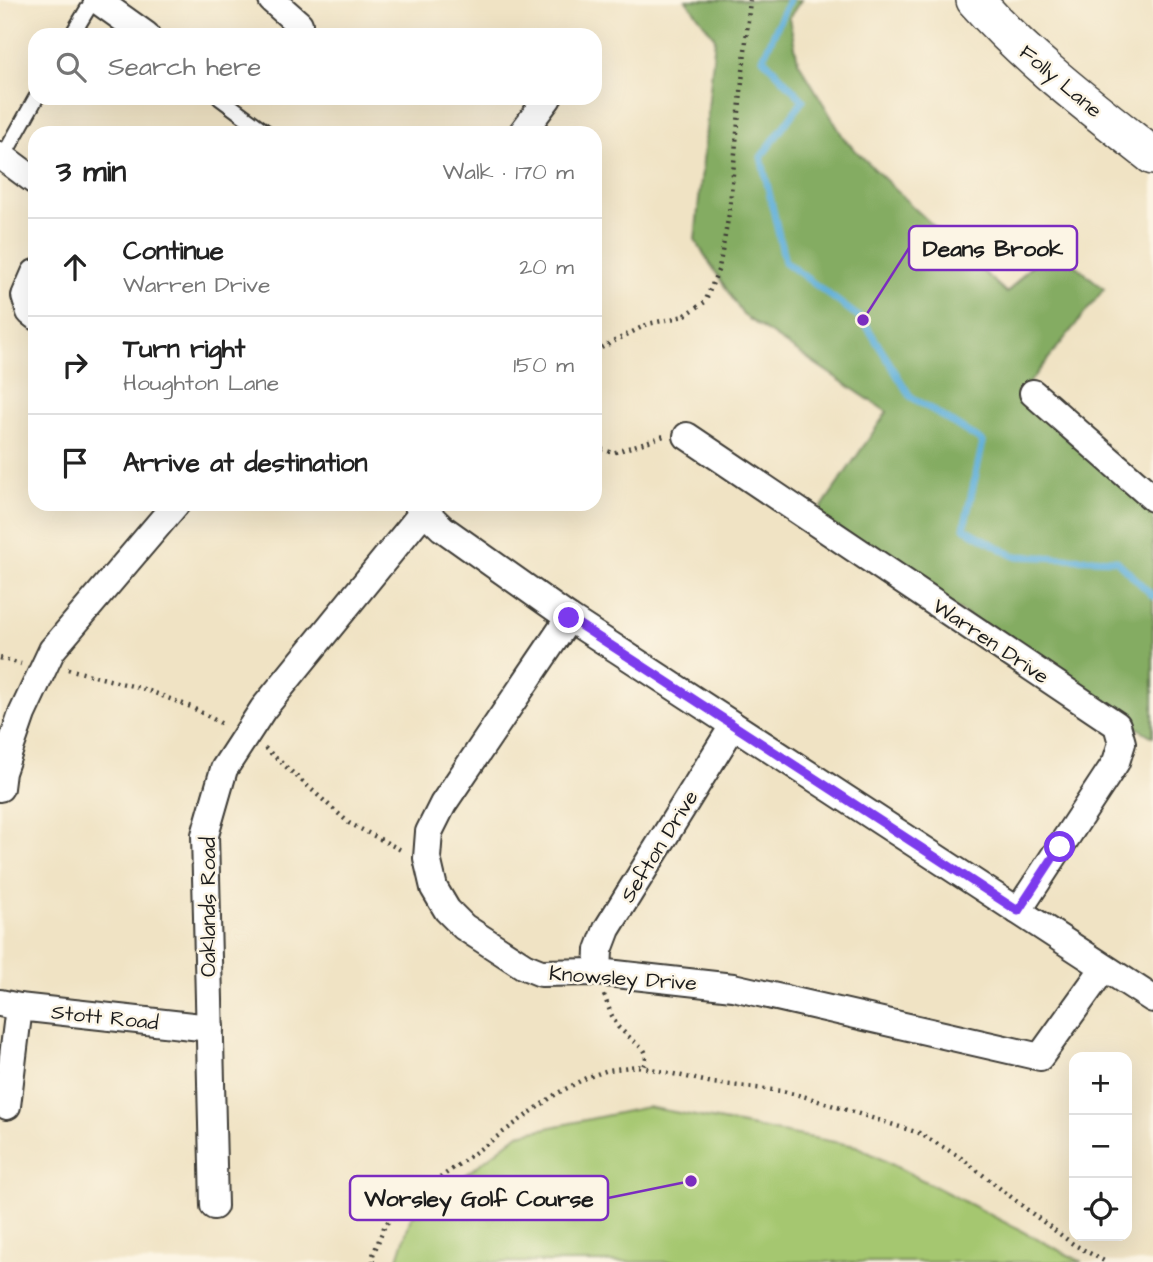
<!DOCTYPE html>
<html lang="en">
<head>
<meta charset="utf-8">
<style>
	body { margin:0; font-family:"Architects Daughter",sans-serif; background:#f2f2f2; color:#222 }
	.controls { position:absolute; right:21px; bottom:21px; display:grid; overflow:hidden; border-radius:14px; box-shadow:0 7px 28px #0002 }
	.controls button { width:63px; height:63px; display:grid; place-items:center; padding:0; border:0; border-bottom:2px solid #e0e0e0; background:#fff; color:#222; font:35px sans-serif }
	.stop { position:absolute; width:21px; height:21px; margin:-16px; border:5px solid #7c3aed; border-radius:50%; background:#fff }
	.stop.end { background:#7c3aed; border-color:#fff; box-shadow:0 2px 7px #0008 }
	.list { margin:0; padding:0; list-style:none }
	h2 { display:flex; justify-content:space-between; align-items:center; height:91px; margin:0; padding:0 28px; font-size:30px }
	h2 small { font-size:23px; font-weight:400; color:#767676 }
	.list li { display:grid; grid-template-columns:46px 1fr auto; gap:21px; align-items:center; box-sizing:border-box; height:98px; padding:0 28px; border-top:2px solid #e0e0e0 }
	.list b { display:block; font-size:26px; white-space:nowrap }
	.list p { margin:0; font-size:23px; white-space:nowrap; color:#767676 }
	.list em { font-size:23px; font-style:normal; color:#767676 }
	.icon { flex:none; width:38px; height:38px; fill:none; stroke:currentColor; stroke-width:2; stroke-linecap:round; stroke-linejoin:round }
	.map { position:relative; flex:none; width:1153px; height:1262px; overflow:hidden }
	.search { position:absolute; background:#fff; box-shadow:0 7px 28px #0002; left:28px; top:28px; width:574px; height:77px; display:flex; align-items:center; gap:18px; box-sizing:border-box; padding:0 24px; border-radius:21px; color:#767676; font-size:26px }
	.panel { position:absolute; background:#fff; box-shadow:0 7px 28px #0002; left:28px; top:126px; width:574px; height:385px; border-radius:21px }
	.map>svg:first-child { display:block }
	.green { fill:#a5c770; stroke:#607246; stroke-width:2 }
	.forest { fill:#84ac62; stroke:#50643f; stroke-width:2 }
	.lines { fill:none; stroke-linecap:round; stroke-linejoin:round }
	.stream { stroke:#5eafd9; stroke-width:7 }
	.service-casing { stroke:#3c3a35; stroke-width:18 }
	.minor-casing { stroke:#3c3a35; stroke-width:30 }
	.secondary-casing { stroke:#3c3a35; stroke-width:40 }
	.path { stroke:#3c3a35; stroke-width:4.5; stroke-dasharray:2 5; stroke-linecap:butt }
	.service { stroke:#fff; stroke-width:14 }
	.minor { stroke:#fff; stroke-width:26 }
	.secondary { stroke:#fff; stroke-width:37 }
	.route { stroke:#7c3aed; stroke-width:9 }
	.labels { text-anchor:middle; stroke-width:5; stroke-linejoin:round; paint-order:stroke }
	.street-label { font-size:21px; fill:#1c1c1c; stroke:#fcf5e5 }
	.leader { fill:none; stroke:#7b2cbf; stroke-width:2.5 }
	.callout-dot { fill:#7b2cbf; stroke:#fcf5e5; stroke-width:2.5 }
	.callout { fill:#fcf5e5; stroke:#7b2cbf; stroke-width:2.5 }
	.callout-label { font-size:23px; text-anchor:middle; font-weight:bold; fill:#1c1c1c }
</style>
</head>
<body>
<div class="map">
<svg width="1153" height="1262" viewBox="0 0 1153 1262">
	<rect width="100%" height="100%" fill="#fcf5e5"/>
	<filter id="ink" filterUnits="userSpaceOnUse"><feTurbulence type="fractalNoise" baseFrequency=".0143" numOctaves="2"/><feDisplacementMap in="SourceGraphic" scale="14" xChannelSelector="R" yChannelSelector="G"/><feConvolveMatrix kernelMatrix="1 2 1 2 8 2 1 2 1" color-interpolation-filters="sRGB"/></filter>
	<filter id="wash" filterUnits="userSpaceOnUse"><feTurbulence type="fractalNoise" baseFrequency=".00686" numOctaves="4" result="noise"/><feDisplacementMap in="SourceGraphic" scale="28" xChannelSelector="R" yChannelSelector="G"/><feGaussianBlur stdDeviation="1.57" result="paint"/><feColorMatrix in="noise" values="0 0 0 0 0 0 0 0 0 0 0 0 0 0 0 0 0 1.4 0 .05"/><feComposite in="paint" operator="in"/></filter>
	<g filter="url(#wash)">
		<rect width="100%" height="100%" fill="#f0e3c4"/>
		<!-- green -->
		<path class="green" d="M647 1107 856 1146 1082 1262H397L411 1217 519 1134Z"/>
		<!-- forest -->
		<path class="forest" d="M686 0H801L789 18 798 61 845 140 913 207 1007 293 1050 244 1104 289 1018 397 1153 512V737L1120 718 817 514 887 412 743 315 695 240 715 38Z"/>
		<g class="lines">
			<!-- stream -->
			<path class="stream" d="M789 0 763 58 803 100 761 157 785 262 863 320 910 396 983 442 964 528 1014 556 1116 560 1153 596"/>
		</g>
	</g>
	<g filter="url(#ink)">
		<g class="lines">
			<defs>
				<g id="service">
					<path d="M72 35 93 0"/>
					<path d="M220 98 267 133"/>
					<path d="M3 157 36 98"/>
				</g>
				<g id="minor">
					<path d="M97 0 146 35"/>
					<path d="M272 0 299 24"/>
					<path d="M522 133 548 98"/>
					<path d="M0 155 35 181"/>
					<path d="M35 273 25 296 30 312 35 316"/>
					<path d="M1033 393 1153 498"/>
					<path d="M687 436 1117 725 1122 743 1116 762 1018 911"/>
					<path d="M417 504 442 528 569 618 1153 999"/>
					<path d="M569 618 443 804 429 832 427 858 434 888 447 910 464 927 524 966 541 973 598 972 733 987 1040 1057 1104 968"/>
					<path d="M0 788 2 772 22 714 52 650 176 504"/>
					<path d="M598 972 599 950 607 929 733 726"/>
					<path d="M0 1003 19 1007 210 1028"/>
					<path d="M7 1106 19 1007"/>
					<path d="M214 1206 205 835 224 769 263 709 424 511"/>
				</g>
				<path id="secondary" d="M975 0C1028 60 1091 107 1153 156"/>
			</defs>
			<!-- service casing -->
			<use href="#service" class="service-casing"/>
			<!-- minor casing -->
			<use href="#minor" class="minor-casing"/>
			<!-- secondary casing -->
			<use href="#secondary" class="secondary-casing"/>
			<!-- path -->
			<g class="path">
				<path d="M595 351 648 324 684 316 705 302 719 268 729 214 750 0"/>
				<path d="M595 447 613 453 664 436"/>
				<path d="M0 658 21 664"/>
				<path d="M68 669 147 690 191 707 224 725"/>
				<path d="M265 748 349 823 403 851"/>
				<path d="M604 995 611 1014 618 1027 644 1050C648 1056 645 1061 643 1067L713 1083 782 1091 806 1097 919 1133 960 1157 1034 1215 1073 1244 1106 1262"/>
				<path d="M373 1262V1255L385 1225 408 1201 556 1094 586 1078 608 1070 637 1066 643 1067"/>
			</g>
			<!-- service -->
			<use href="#service" class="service"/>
			<!-- minor -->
			<use href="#minor" class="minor"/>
			<!-- secondary -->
			<use href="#secondary" class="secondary"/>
		</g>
	</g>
	<g class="lines" filter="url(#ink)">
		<!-- route -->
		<path class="route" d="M569 618 1018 911 1060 847"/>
	</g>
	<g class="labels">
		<!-- street labels -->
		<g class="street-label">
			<text transform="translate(1061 81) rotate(40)" y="7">Folly Lane</text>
			<text transform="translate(991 641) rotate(34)" y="7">Warren Drive</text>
			<text transform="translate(659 846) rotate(-58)" y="7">Sefton Drive</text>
			<text transform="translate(208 907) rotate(-90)" y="7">Oaklands Road</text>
			<text transform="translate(623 978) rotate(4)" y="7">Knowsley Drive</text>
			<text transform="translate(105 1017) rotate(6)" y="7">Stott Road</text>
		</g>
	</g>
	<!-- callouts -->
	<path class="leader" d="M863 320L909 248M691 1181L608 1198"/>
	<g class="callout-dot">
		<circle cx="863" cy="320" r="7"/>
		<circle cx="691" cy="1181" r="7"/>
	</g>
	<g class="callout">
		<rect x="909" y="226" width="168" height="44" rx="7"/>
		<rect x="350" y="1176" width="258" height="44" rx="7"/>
	</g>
	<g class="callout-label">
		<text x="993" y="256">Deans Brook</text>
		<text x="479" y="1206">Worsley Golf Course</text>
	</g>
</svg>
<div class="controls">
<button>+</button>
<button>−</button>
<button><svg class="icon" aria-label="locate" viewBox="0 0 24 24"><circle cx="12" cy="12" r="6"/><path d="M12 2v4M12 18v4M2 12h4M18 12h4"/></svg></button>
</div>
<div class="stop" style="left:1060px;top:847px"></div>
<div class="stop end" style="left:569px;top:618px"></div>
<div class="search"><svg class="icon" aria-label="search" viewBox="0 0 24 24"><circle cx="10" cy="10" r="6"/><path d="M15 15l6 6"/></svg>Search here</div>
<section class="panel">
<h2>3 min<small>Walk · 170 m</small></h2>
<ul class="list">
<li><svg class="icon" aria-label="ahead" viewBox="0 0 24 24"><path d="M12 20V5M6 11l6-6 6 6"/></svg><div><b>Continue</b><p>Warren Drive</p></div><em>20 m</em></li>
<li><svg class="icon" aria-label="right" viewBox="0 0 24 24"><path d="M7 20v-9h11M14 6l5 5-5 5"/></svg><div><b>Turn right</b><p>Houghton Lane</p></div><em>150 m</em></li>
<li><svg class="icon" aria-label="arrive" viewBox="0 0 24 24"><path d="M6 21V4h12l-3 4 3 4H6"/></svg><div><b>Arrive at destination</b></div></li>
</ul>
</section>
</div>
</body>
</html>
